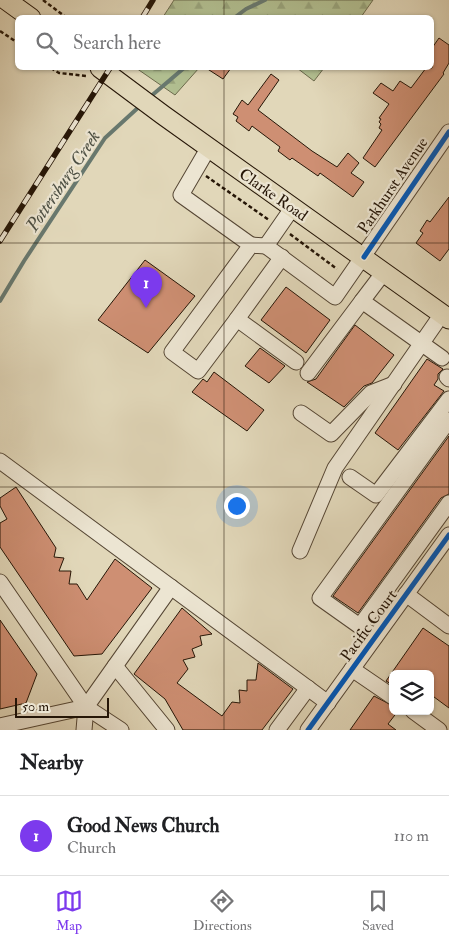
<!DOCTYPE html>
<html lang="en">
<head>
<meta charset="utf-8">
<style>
	body { margin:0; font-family:"IM FELL Double Pica",serif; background:#f2f2f2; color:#202124 }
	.controls { position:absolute; right:15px; bottom:15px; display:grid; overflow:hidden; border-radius:8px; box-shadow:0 1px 4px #0004 }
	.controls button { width:45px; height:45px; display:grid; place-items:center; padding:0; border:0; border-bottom:1px solid #e0e0e0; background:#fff; color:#202124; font:25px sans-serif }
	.scale { position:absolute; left:15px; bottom:12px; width:94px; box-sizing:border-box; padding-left:5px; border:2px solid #261607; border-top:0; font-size:14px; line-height:18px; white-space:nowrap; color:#261607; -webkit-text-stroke:4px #ece5d2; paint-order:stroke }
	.you { position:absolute; left:236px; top:505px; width:18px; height:18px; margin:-12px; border:4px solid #fff; border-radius:50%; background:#1a73e8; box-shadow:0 0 0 8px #1a73e833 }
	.badge { display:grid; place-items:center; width:32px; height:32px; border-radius:50%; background:#7c3aed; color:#fff; font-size:16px; font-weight:700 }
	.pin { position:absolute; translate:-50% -41px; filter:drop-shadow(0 1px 2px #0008) }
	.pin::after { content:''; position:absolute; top:26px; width:18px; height:15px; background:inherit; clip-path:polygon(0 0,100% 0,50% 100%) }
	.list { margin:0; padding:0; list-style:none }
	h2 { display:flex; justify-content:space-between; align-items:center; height:65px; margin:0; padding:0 20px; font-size:21px }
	h2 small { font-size:16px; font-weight:400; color:#757577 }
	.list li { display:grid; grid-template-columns:32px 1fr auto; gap:15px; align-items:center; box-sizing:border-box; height:80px; padding:0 20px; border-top:1px solid #e0e0e0 }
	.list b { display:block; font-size:19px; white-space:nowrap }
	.list p { margin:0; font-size:16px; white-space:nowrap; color:#757577 }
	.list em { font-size:16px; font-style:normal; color:#757577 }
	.icon { flex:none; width:28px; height:28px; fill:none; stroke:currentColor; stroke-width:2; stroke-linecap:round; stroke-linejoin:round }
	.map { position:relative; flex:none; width:449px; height:730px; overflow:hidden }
	.search { position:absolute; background:#fff; box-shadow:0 1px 4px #0004; left:15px; right:15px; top:15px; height:55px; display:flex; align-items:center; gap:12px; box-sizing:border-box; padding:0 18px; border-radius:8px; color:#757577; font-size:19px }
	.sheet { height:145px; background:#fff }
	nav { display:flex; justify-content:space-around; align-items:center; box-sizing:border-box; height:70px; border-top:1px solid #e0e0e0; background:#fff; font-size:14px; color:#757577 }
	nav a { display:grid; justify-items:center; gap:2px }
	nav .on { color:#7c3aed }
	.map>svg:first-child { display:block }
	.forest { fill:url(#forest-firs); stroke:#6c6a4c }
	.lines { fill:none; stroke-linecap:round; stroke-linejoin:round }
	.stream { stroke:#68786e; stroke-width:4 }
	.building { fill:#ce8f73; stroke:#261607 }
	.minor-casing { stroke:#554634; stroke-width:17 }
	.major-casing { stroke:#261607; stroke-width:21 }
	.path { stroke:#261607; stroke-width:2.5; stroke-dasharray:4 2.5; stroke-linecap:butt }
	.minor { stroke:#ece5d2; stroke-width:15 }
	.major { stroke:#e1d7b9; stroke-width:19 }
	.rail-casing { stroke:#261607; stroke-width:5.5 }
	.rail { stroke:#ece5d2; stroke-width:4; stroke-dasharray:11; stroke-linecap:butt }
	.cycleway-casing { stroke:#ece5d2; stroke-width:8 }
	.cycleway { stroke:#0057b8; stroke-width:5 }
	.grid { fill:none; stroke:#261607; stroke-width:1; stroke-opacity:0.55 }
	.labels { text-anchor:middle; stroke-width:4.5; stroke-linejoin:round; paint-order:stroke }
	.street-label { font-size:16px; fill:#261607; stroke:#ece5d2 }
	.water-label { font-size:18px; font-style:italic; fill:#4c4f43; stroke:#ece5d2 }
</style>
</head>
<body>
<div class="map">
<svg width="449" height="730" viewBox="0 0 449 730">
	<defs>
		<pattern id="forest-firs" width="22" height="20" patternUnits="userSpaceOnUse" patternTransform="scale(1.25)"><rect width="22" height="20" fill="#b1be90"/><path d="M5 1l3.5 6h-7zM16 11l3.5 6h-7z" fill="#98a37b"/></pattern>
	</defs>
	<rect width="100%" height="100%" fill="#e1d7b9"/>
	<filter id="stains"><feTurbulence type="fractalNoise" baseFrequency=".004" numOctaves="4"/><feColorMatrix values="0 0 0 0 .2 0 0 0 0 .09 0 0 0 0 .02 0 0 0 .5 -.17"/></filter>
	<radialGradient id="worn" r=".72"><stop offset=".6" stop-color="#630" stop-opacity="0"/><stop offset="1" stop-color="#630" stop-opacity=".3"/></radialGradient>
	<!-- forest -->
	<g class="forest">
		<path d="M174 0H373L361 17H163Z"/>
		<path d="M136 68H199L175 95Z"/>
		<path d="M297 68H324L314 81Z"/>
	</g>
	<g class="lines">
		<!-- stream -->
		<g class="stream">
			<path d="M234 18 246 9 265 0"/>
			<path d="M150 97 184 68"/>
			<path d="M0 301 24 261 105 138 141 105"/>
		</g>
	</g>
	<!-- building -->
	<g class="building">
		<path d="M439 38 449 45V63L443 73 444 74 375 167 363 158 382 130 379 128 381 124 379 122 381 119 379 118 389 104 373 93 381 83 393 91 400 81 411 88 426 68H432V48Z"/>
		<path d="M206 68H231L223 79Z"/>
		<path d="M271 74 279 80 258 110 312 151 337 167 348 153 359 163 351 173 364 182 353 197 320 173 318 176 292 158 290 160 278 151 280 147 252 126 249 131 236 121 238 117 233 114 242 100 248 105Z"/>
		<path d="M449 197V249L440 261 416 243 423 233 420 231 427 220 430 222Z"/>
		<path d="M145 260 195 296 148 353 98 320Z"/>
		<path d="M286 287 330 320 306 353 261 320Z"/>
		<path d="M355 325 394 355 372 383 364 386 344 407 307 382 316 379Z"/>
		<path d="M260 348 285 366 269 383 245 366Z"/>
		<path d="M427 359 443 369 438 374V379L434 385 444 391 398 450 375 433Z"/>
		<path d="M214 372 264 410 247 431 192 392 203 379 207 382Z"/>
		<path d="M449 436V494L441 498 358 613 333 596Z"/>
		<path d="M16 487 56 548 54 557 64 558 59 571H71L69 584H77L87 600 115 559 152 588 102 654 74 656 0 547V523L7 519 0 506V498Z"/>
		<path d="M182 608 212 634 200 636 202 645 192 649 195 657 183 660 188 669 177 683 222 716 232 702 240 703 239 690 247 691V680H256L258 663 293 689 262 730H183L165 699 134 674Z"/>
		<path d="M0 620 37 674 26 703 0 709Z"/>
		<path d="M423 628 449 646V708L430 694V674H393V685L386 681Z"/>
		<path d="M374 696 393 706V711H398L388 724 396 730H350Z"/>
	</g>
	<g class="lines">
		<defs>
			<g id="minor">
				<path d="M209 147 181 195 251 245"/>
				<path d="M293 207 266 246 335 297 449 132"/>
				<path d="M282 257 237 319 296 362"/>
				<path d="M384 272 362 301 442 358"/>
				<path d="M237 319 198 371 172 352 251 245 266 246"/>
				<path d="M308 373 362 301"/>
				<path d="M447 377 449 379"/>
				<path d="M301 413 331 434 371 393 394 384"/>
				<path d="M0 461 328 703"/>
				<path d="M350 477 376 495 449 399"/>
				<path d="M300 551 335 468 442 314"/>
				<path d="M0 582 86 707 121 730"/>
				<path d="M406 594 449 626"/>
				<path d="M360 626 449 503"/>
				<path d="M375 637 320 598 449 420"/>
				<path d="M115 666 167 730"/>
				<path d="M352 669 393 697"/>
				<path d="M413 711 439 730"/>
				<path d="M0 726 86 707"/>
				<path d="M84 730 86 707 171 587"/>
				<path d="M277 730 308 688"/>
				<path d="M308 730 449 535"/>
			</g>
			<g id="major">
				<path d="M6 0 31 18"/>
				<path d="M100 68 163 115 449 319"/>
			</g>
		</defs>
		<!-- minor casing -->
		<use href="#minor" class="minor-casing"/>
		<!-- major casing -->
		<use href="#major" class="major-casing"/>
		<!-- path -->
		<g class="path">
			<path d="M43 0 67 18"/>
			<path d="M0 31 18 43"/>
			<path d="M51 68 59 73 87 76"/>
			<path d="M206 176 269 220"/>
			<path d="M290 234 337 269"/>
		</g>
		<!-- minor -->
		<use href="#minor" class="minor"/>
		<!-- major -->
		<use href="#major" class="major"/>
		<defs>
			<g id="rail">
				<path d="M142 18 153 0"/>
				<path d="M0 241 110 68"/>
			</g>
		</defs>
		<!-- rail casing -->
		<use href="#rail" class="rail-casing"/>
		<!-- rail -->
		<use href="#rail" class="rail"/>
		<defs>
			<g id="cycleway">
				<path d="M364 257 449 132"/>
				<path d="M308 730 449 535"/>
			</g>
		</defs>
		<!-- cycleway casing -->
		<use href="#cycleway" class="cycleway-casing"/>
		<!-- cycleway -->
		<use href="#cycleway" class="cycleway"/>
	</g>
	<!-- grid -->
	<path class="grid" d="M224 0V18M224 68V730M0 243H449M0 487H449"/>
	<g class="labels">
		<!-- street labels -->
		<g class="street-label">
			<text transform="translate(392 185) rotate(-56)" y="6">Parkhurst Avenue</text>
			<text transform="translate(274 194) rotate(35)" y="6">Clarke Road</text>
			<text transform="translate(368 625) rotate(-54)" y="6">Pacific Court</text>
		</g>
		<!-- water labels -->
		<g class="water-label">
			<text transform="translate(63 181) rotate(-56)" y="6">Pottersburg Creek</text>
		</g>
	</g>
	<rect width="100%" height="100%" filter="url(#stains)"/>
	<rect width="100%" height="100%" fill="url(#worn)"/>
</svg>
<div class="controls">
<button><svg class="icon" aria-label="layers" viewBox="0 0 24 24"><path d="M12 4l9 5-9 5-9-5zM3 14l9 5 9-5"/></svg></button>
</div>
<div class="scale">50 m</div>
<div class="you"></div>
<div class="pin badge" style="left:146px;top:308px">1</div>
<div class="search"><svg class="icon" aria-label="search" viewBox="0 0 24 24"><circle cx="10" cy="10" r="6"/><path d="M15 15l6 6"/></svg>Search here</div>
</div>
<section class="sheet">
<h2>Nearby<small></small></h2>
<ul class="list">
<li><span class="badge">1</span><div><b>Good News Church</b><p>Church</p></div><em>110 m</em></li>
</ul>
</section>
<nav>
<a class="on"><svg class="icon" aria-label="map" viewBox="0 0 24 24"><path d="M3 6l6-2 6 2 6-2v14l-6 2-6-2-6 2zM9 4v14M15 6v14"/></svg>Map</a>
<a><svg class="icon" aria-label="directions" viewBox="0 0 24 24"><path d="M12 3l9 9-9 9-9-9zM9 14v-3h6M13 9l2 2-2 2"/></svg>Directions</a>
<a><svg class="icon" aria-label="saved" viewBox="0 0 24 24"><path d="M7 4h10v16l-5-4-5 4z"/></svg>Saved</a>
</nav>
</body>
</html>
